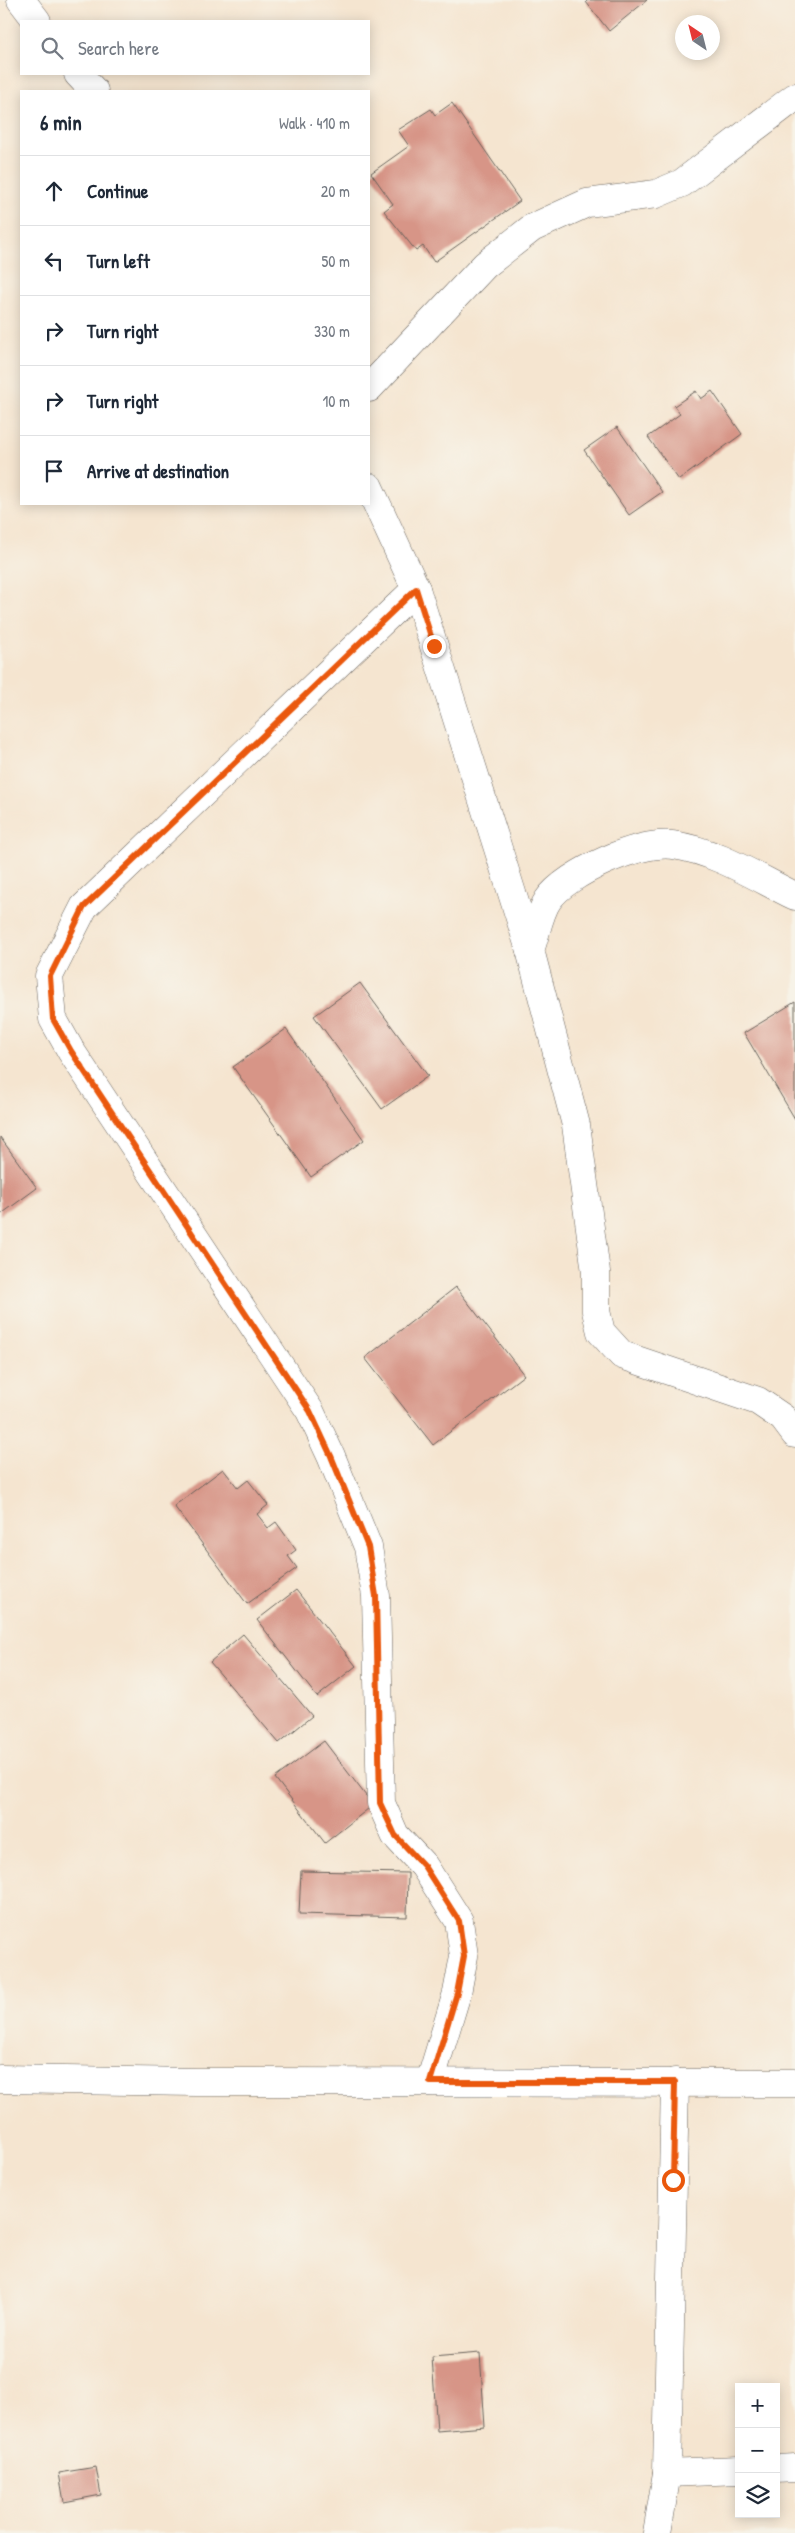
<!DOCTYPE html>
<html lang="en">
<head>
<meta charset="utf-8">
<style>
	body { margin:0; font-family:"Patrick Hand",sans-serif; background:#f2f2f3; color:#1f2937 }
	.controls { position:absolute; right:15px; bottom:15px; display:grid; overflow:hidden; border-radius:0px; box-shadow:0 2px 12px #0003 }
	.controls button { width:45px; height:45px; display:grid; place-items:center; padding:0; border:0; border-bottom:1px solid #e0e1e3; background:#fff; color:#1f2937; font:25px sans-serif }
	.compass { position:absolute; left:675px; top:15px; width:45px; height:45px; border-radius:50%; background:#fff; box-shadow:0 2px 12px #0003; rotate:325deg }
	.stop { position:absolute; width:15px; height:15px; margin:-11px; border:4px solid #ea580c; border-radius:50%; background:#fff }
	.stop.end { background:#ea580c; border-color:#fff; box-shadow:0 1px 5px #0008 }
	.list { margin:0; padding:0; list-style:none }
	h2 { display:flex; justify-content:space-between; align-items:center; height:65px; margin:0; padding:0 20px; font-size:21px }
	h2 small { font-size:16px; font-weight:400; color:#747a83 }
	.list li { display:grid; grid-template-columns:32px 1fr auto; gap:15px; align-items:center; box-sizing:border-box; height:70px; padding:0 20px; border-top:1px solid #e0e1e3 }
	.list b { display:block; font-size:19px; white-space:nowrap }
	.list em { font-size:16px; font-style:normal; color:#747a83 }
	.icon { flex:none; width:28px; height:28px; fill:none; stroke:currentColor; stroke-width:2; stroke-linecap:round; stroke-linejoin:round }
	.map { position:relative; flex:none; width:795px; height:2533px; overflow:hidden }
	.search { position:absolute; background:#fff; box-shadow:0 2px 12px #0003; left:20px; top:20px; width:350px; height:55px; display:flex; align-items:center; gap:12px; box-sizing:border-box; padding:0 18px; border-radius:0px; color:#747a83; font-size:19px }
	.panel { position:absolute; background:#fff; box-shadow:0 2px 12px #0003; left:20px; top:90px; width:350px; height:415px; border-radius:0px }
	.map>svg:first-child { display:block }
	.building { fill:#d79587 }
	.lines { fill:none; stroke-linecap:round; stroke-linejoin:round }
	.minor-casing { stroke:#68625b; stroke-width:29 }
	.minor { stroke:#fff; stroke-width:28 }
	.route { stroke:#ea580c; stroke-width:6 }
</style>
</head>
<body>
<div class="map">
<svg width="795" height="2533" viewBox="0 0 795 2533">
	<rect width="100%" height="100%" fill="#f7f3e8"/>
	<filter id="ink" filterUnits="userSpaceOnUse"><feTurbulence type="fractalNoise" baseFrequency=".02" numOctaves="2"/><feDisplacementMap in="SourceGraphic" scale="10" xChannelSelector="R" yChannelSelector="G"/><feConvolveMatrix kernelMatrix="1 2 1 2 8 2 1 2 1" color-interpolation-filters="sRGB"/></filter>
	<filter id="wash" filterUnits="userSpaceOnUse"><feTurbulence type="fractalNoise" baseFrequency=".0096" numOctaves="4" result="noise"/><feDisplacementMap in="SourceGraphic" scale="20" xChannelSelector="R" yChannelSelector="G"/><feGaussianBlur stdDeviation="1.12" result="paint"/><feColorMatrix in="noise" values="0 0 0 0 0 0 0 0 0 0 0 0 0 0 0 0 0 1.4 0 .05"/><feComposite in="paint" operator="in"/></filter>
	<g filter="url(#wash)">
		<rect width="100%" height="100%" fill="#f5e5d0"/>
		<g id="blocks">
			<!-- building -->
			<g class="building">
				<path d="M588 0H647L609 31 586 2Z"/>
				<path d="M452 103 520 201 434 262 423 246 416 251 384 211 393 204 371 173 409 146 398 130 431 109 435 115Z"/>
				<path d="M696 391 701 399 712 391 742 434 679 480 648 437 680 414 674 406Z"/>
				<path d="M617 427 662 492 629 515 584 450Z"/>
				<path d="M360 983 428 1076 382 1109 314 1016Z"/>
				<path d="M795 1002V1119L744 1033Z"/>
				<path d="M286 1029 364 1140 311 1177 233 1067Z"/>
				<path d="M0 1137 37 1188 0 1215Z"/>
				<path d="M456 1287 524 1375 433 1445 365 1358Z"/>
				<path d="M223 1469 238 1488 248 1480 268 1505 257 1514 268 1528 276 1522 296 1550 288 1556 297 1568 247 1604 174 1506Z"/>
				<path d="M296 1590 356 1666 317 1697 257 1620Z"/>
				<path d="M243 1634 312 1716 279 1743 210 1662Z"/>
				<path d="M324 1741 373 1805 325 1843 275 1778Z"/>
				<path d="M301 1871 408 1873 407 1917 299 1914Z"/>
				<path d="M480 2353 485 2427 437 2431 432 2357Z"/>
				<path d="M96 2467 101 2495 64 2502 59 2473Z"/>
			</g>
		</g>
	</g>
	<g filter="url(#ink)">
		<use href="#blocks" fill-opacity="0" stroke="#68625b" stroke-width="1"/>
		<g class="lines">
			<defs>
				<g id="minor">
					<path d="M21 0 37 21"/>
					<path d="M78 74 94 91"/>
					<path d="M369 388 485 265 532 228 587 203 656 194 682 183 795 97"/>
					<path d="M369 487 416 589 530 950 576 1125 596 1272V1311L601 1332 622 1355 758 1401 783 1418 795 1434"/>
					<path d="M416 589 84 907 49 976 53 1019 71 1051 310 1411 331 1456 368 1547 376 1596 381 1803 395 1835 424 1866 459 1921 464 1956 457 1993 430 2082"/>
					<path d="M530 950C536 935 539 913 548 900 566 873 641 840 673 845 716 851 756 877 795 896"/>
					<path d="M0 2079 195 2082 795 2083"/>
					<path d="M776 2469 795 2468"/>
					<path d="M667 2473 739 2470"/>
					<path d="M657 2533 667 2473 675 2082"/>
				</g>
			</defs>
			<!-- minor casing -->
			<use href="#minor" class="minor-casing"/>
			<!-- minor -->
			<use href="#minor" class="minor"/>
		</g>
	</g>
	<g class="lines" filter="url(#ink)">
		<!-- route -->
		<path class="route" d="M434 646 416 589 84 907 50 976 53 1019 71 1051 310 1411 331 1456 368 1547 376 1596 380 1803 395 1835 424 1866 459 1921 464 1956 457 1993 430 2082H675L673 2180"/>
	</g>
</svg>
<div class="controls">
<button>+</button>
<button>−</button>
<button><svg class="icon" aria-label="layers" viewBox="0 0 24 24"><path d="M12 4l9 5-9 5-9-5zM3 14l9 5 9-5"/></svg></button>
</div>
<svg class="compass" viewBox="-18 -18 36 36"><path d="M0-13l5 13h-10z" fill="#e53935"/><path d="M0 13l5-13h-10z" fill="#747a83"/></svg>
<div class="stop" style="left:673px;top:2180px"></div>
<div class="stop end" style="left:434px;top:646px"></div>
<div class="search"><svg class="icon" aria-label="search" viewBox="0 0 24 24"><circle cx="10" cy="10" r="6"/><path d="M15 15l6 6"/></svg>Search here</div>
<section class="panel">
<h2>6 min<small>Walk · 410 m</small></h2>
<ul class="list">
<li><svg class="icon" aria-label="ahead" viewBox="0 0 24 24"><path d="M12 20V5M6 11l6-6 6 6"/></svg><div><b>Continue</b></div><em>20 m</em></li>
<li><svg class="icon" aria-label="left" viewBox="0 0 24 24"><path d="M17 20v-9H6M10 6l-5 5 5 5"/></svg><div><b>Turn left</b></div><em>50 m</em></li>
<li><svg class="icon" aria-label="right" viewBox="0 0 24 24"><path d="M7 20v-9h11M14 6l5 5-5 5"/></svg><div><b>Turn right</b></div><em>330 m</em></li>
<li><svg class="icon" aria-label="right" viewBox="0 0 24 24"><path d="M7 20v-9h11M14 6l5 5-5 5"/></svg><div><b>Turn right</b></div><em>10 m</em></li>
<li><svg class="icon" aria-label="arrive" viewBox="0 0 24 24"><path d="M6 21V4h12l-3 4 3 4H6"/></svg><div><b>Arrive at destination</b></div></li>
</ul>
</section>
</div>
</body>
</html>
